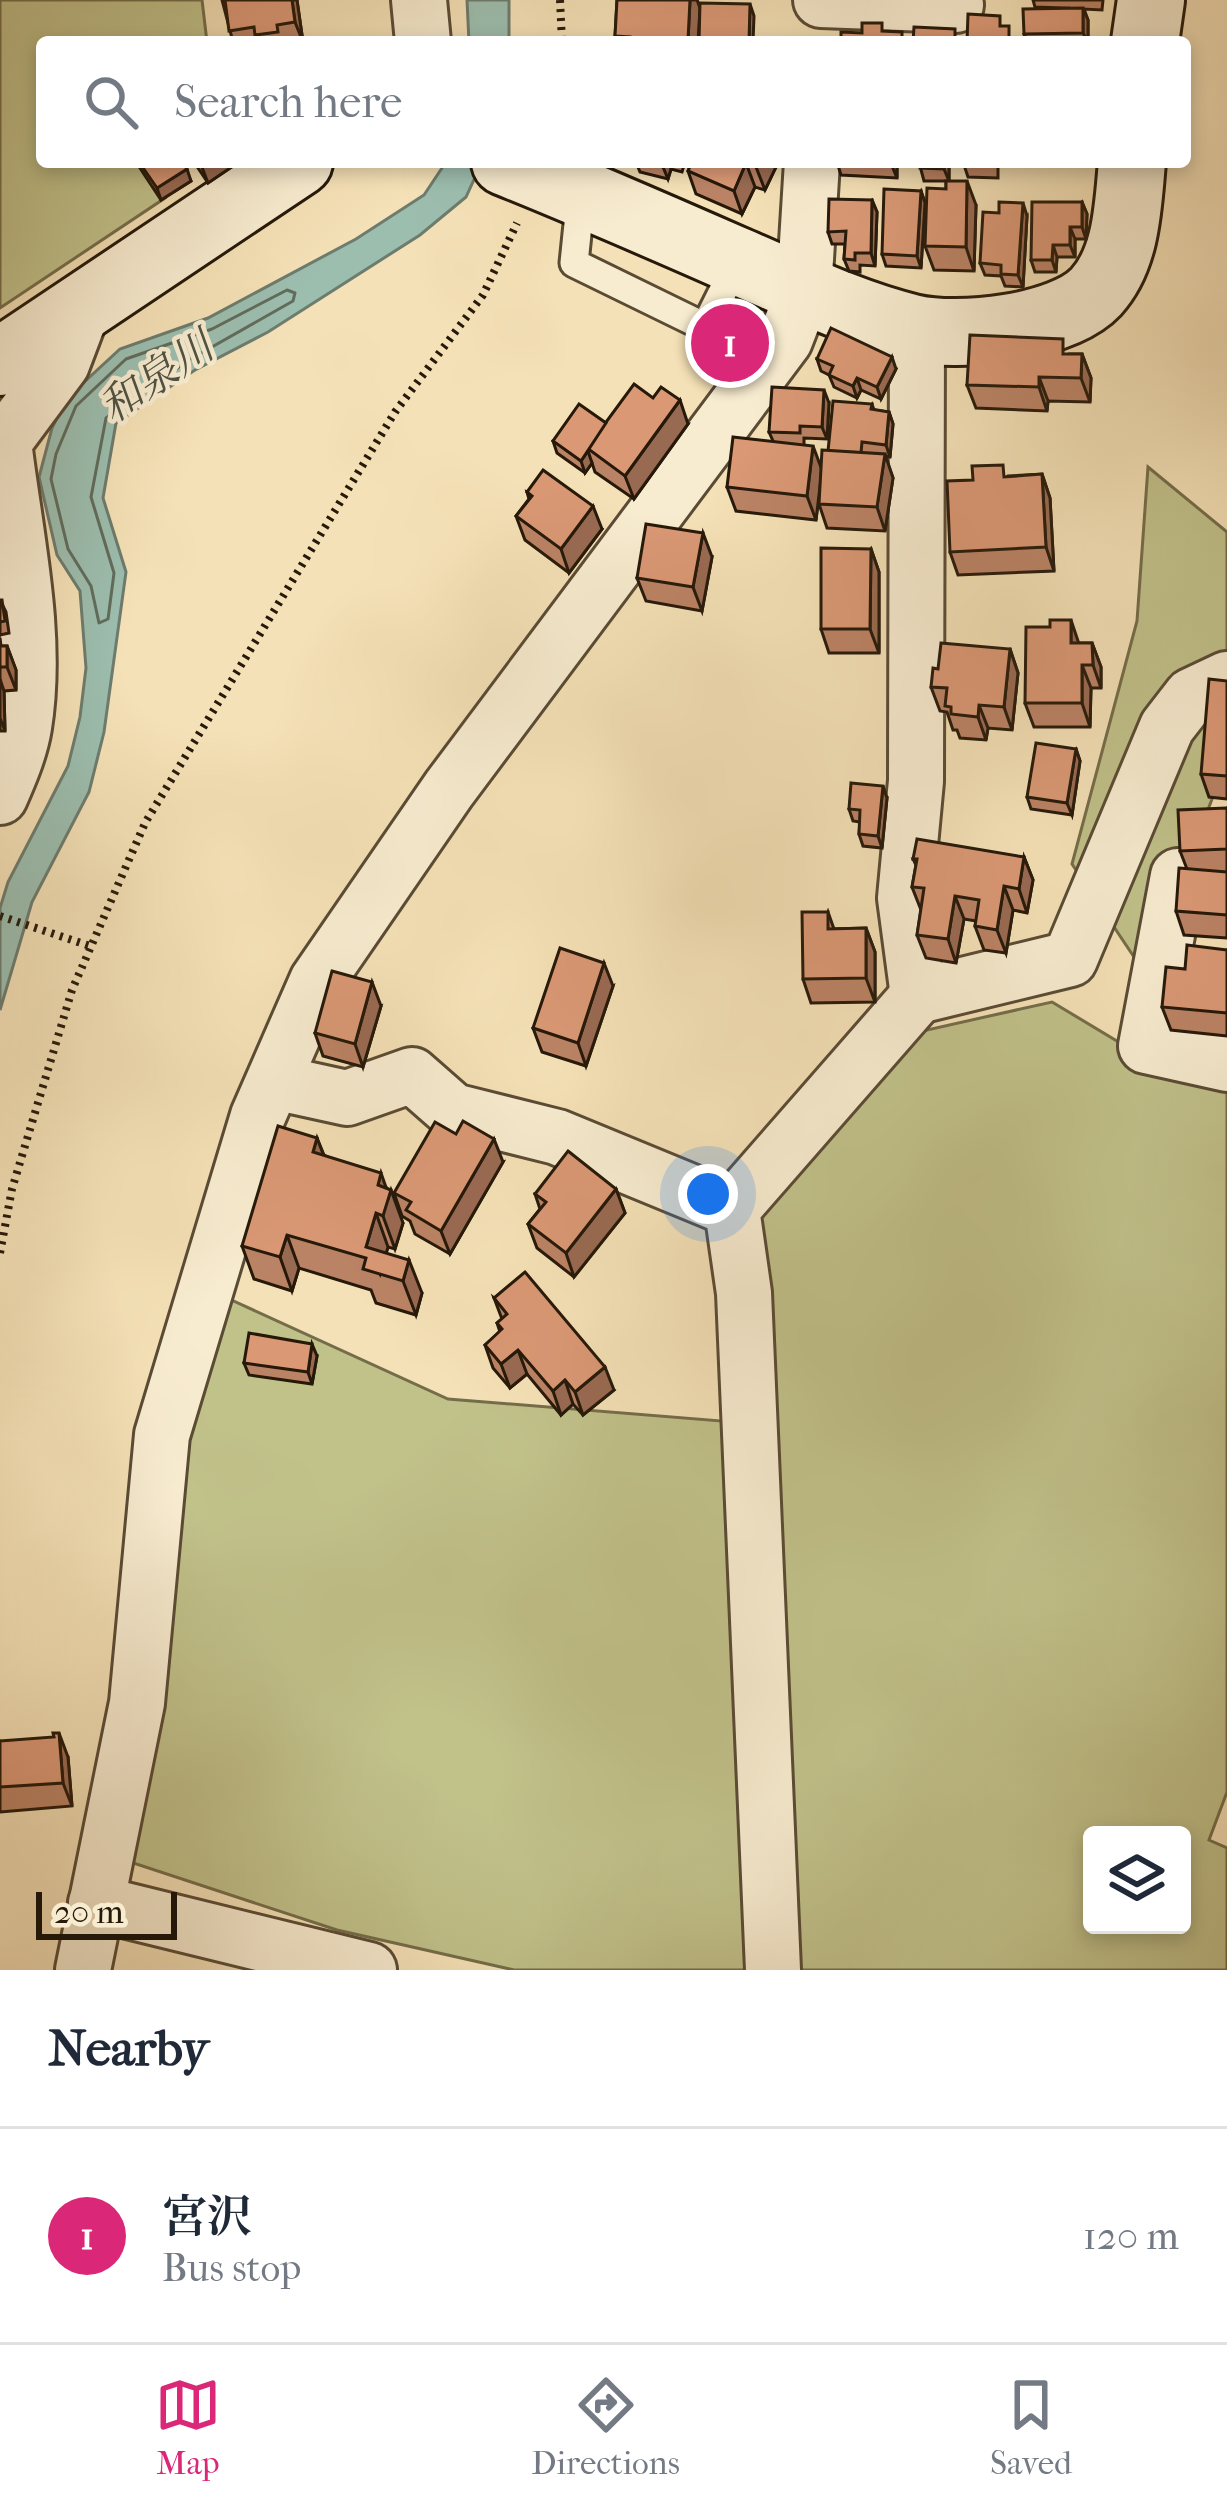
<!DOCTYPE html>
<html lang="en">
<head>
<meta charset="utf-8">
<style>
	body { margin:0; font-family:"IM FELL French Canon","Noto Serif JP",serif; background:#f2f2f3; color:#1f2937 }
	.controls { position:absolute; right:36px; bottom:36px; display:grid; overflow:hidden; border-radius:12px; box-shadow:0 6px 18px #0003 }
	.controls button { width:108px; height:108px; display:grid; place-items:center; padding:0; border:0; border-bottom:3px solid #e0e1e3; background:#fff; color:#1f2937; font:60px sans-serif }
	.scale { position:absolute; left:36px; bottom:30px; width:141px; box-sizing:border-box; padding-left:12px; border:6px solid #26190a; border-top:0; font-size:33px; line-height:42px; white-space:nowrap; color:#26190a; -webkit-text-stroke:9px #f8ecd0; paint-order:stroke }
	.you { position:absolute; left:708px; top:1194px; width:42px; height:42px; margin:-30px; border:9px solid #fff; border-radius:50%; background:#1a73e8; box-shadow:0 0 0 18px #1a73e833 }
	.badge { display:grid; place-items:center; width:78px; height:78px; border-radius:50%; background:#db2777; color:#fff; font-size:39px; font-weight:700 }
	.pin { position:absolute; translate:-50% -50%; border:6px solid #fff; box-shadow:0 3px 12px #0006 }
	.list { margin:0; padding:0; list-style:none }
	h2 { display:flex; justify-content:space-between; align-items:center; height:156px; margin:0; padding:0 48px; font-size:51px }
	h2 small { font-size:39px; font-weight:400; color:#747a83 }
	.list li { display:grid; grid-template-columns:78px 1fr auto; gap:36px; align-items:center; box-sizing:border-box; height:216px; padding:0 48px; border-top:3px solid #e0e1e3 }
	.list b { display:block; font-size:45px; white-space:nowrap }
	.list p { margin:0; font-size:39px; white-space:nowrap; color:#747a83 }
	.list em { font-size:39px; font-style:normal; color:#747a83 }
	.icon { flex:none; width:66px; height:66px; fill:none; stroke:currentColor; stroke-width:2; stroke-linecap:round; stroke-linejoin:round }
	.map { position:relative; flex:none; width:1227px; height:1970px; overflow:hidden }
	.search { position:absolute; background:#fff; box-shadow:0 6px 18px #0003; left:36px; right:36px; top:36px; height:132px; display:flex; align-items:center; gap:30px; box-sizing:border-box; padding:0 42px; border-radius:12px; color:#747a83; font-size:45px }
	.sheet { height:372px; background:#fff }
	nav { display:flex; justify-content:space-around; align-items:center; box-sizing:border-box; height:168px; border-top:3px solid #e0e1e3; background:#fff; font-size:33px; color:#747a83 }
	nav a { display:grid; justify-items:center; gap:6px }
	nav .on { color:#db2777 }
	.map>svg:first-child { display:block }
	.green { fill:#c1c18a; stroke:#746d4a; stroke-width:3; fill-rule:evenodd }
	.water { fill:#9cbeaf; stroke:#6d7c6d; stroke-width:3 }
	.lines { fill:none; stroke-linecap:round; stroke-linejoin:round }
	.shore { stroke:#616c5c; stroke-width:3 }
	.lane-casing { stroke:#5a4b35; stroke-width:33 }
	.street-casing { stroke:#5a4b35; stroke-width:60 }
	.secondary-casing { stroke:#26190a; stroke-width:72 }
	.path { stroke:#26190a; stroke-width:8; stroke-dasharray:3 6; stroke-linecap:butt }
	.lane { stroke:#f8ecd0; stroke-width:27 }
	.street { stroke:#f8ecd0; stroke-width:54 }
	.secondary { stroke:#f8ecd0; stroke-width:66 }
	.wall { fill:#bb8365; stroke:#26190a; stroke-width:3 }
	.shaded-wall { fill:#996a52; stroke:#26190a; stroke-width:3 }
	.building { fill:#da9875; stroke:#26190a; stroke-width:3 }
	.labels { text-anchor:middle; stroke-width:9; stroke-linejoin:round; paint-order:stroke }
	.water-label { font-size:42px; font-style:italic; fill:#4f5344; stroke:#f8ecd0 }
</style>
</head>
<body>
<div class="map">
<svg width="1227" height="1970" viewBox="0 0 1227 1970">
	<rect width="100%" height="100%" fill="#f5e1b7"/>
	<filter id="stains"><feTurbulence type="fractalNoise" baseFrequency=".00167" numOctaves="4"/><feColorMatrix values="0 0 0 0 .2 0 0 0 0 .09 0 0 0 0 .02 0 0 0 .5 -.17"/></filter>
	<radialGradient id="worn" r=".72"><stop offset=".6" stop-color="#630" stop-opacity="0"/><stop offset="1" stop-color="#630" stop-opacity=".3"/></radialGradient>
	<!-- green -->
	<g class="green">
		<path d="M0 0H202L207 42H42V162H139L165 198 0 308Z"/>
		<path d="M1148 467 1227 532V759L1146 975 1072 864 1137 621Z"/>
		<path d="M1052 1002 1127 1047 1227 1073V1792L1209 1840 1227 1848V1970H514L337 1930 115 1857 186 1418 227 1298 448 1399 733 1422 763 1194 909 1034ZM1092 1835H1182V1925H1092Z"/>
	</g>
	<!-- water -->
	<g class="water">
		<path d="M467 0H509V42H469Z"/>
		<path d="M446 162H482L466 197 420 235 268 332 195 370 116 423 103 498 126 572 104 732 89 792 32 902 0 1010V908L8 882 68 766 80 717 86 668 80 591 57 555 39 477 52 428 67 398 120 349 208 318 356 239 424 195Z"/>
	</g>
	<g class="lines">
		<!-- shore -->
		<path class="shore" d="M287 290 295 293 293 301 189 360 106 418 91 497 114 573 108 619 99 623 91 586 68 549 51 479 56 454 76 406 126 359 212 329Z"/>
		<defs>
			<path id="lane" d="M581 195 574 263 705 327 738 261"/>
			<g id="street">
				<path d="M419 0 423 42"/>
				<path d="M821 0 956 5"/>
				<path d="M917 330 916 781 905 898 918 996 1070 959 1167 727 1191 696 1227 679"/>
				<path d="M0 797C10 774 20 751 24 727 39 635 15 534 4 442L62 364 84 306"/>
				<path d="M1178 876 1146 1046 1227 1064"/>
				<path d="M274 1082 347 1098 412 1075 453 1111 557 1137 732 1209"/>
				<path d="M96 1903 369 1970"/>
				<path d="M83 1970 137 1703 162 1435 258 1116 317 981 449 789 785 340 804 291 812 162"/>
				<path d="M773 1970 744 1293 732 1209 918 996"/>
			</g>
			<g id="secondary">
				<path d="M1145 42 1151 0"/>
				<path d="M505 162C582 193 658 226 733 259 792 284 850 313 912 328 958 339 1062 328 1096 292 1127 258 1128 205 1132 162"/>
				<path d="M0 362 299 162"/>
			</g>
		</defs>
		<!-- lane casing -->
		<use href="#lane" class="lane-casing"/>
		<!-- street casing -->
		<use href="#street" class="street-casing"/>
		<!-- secondary casing -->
		<use href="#secondary" class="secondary-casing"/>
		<!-- path -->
		<g class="path">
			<path d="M560 0 562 42"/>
			<path d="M0 916 90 946"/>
			<path d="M0 1253 12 1189 72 990 145 823 395 412 483 295 517 223"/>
		</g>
		<!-- lane -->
		<use href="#lane" class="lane"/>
		<!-- street -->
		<use href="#street" class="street"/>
		<!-- secondary -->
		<use href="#secondary" class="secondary"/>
	</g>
	<!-- wall -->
	<g class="wall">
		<path d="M222 0H297L303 42H233Z"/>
		<path d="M617 0H697L700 8 698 42H617L615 36Z"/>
		<path d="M1033 0H1103L1102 10 1084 9 1088 20V42H1018L1027 40 1024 34 1066 8 1035 7Z"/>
		<path d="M136 162H182L191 181 161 200Z"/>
		<path d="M194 162H239L208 183Z"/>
		<path d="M636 162H685L682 172 671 169 668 179 640 172Z"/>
		<path d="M692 162H774L776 167 765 190 755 187 742 214 696 194 688 171Z"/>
		<path d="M837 162H897V178L841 175Z"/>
		<path d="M909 162H949V181L976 205 974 271 934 270 925 246 946 189V181H924L920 166H911Z"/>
		<path d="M963 162H1006V166H998V178L968 177Z"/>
		<path d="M921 191 925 203 921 268 886 266 882 254Z"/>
		<path d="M872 200 877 212 875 266 860 265V272L849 271 844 259 845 244H832L828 232Z"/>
		<path d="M1082 202 1087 214 1086 239H1075V257H1057L1056 272H1035L1031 260Z"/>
		<path d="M1027 216 1023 287 1005 286 1001 276 985 275 980 263Z"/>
		<path d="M744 317 749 330 729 356 719 349 714 337Z"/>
		<path d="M1069 354H1082L1091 378 1090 402 1048 401 1047 411 976 408 967 385Z"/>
		<path d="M817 359 896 369 881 399 861 390 857 398 834 387 829 375 821 371Z"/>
		<path d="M829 403 827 439 804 438V445L821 468 828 451 872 404 874 410 889 412 893 424 890 457 885 456 893 478 885 531 827 528 819 504 820 485 816 520 736 511 727 487 773 441 769 432Z"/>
		<path d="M606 423 688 424 634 499 595 472 592 463 585 473 557 453 553 441Z"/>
		<path d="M1042 474 1050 498 1054 571 958 575 950 552 1008 476Z"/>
		<path d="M527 492 602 529 569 573 525 540 516 516 529 499Z"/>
		<path d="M871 549 879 572V653H829L821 629Z"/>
		<path d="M712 557 702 611 646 601 637 578Z"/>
		<path d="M0 600 6 612 9 633 0 635Z"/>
		<path d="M0 638 1 646H7L16 670V690L4 691 5 731H0Z"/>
		<path d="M1079 643H1092L1101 667V688H1091L1090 727H1034L1025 703Z"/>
		<path d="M1010 649 1018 673 1012 730 988 728 986 740 960 738 957 730H953L947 712 940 711 931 687 938 669Z"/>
		<path d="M1227 681V799L1209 797 1201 774Z"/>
		<path d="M1076 749 1080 761 1072 815 1031 809 1027 797Z"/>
		<path d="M887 798 882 848 863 846 859 834 860 822 853 821 849 809Z"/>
		<path d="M1227 808V938L1184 935 1176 911 1187 869 1180 851Z"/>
		<path d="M1024 857 1033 880 1027 913 1013 910 1006 953 984 950 975 926 976 921 964 919 956 963 926 958 917 935 921 910 912 887 916 865 913 859Z"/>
		<path d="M828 912 834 929 866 928 875 952V1002L811 1003 803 979Z"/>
		<path d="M1227 950V1036L1171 1030 1162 1007 1185 969Z"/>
		<path d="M613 986 586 1066 542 1052 533 1028Z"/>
		<path d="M381 1006 363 1067 323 1056 315 1033Z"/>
		<path d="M317 1138 324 1155 387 1188 403 1223 395 1249 388 1247 386 1253 422 1293 416 1315 376 1303 371 1290 299 1268 292 1291 254 1279 242 1246Z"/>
		<path d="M503 1162 450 1254 415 1234 410 1221 402 1216 394 1193Z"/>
		<path d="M616 1189 625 1213 574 1277 537 1248 528 1224 540 1209 535 1194Z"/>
		<path d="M494 1298 614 1390 583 1415 573 1404 561 1415 527 1374 510 1388 493 1368 485 1345 500 1332 497 1323 502 1319Z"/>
		<path d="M317 1356 312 1384 249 1375 244 1363Z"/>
		<path d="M0 1741 68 1757 72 1806 0 1812Z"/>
	</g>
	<!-- shaded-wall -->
	<g class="shaded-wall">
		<path d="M292 0H297L303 42 295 22Z"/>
		<path d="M690 0H697L700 8 698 42H688V40Z"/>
		<path d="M750 4 754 16 753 42H749Z"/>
		<path d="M1083 8 1088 20V42L1083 33Z"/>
		<path d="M200 162H239L208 183Z"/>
		<path d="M665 162H668L671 169 668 179 663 167Z"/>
		<path d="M759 162H774L776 167 765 190 756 167Z"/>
		<path d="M892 162H897V178L892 166Z"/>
		<path d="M944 162H949V181L944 169Z"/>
		<path d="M746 163 755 187 742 214 734 191Z"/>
		<path d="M187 169 191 181 161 200 157 188Z"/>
		<path d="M967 181 976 205 974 271 966 247Z"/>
		<path d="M921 191 925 203 921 268 917 256Z"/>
		<path d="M872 200 877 212 875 266 871 253Z"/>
		<path d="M1082 202 1087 214 1086 239 1082 227Z"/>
		<path d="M1023 203 1027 216 1023 287 1018 275Z"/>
		<path d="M1070 227 1075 239V257L1070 245Z"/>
		<path d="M1053 245 1057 257 1056 272 1052 260Z"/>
		<path d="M744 317 749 330 729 356 724 344Z"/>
		<path d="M1082 354 1091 378 1090 402 1081 378Z"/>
		<path d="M892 357 896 369 881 399 877 387Z"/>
		<path d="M1039 377 1048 401 1047 411 1039 387Z"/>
		<path d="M857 378 861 390 857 398 853 386Z"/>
		<path d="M824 390 829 403 827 439 822 427Z"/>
		<path d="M680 400 688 424 634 499 625 476Z"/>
		<path d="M889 412 893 424 890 457 886 445Z"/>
		<path d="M813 446 822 470 816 520 807 496Z"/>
		<path d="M588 451 592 463 585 473 581 461Z"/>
		<path d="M885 454 893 478 885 531 877 507Z"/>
		<path d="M1042 474 1050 498 1054 571 1046 547Z"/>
		<path d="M593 506 602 529 569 573 561 549Z"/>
		<path d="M703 533 712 557 702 611 693 587Z"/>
		<path d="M871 549 879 572V653L870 629Z"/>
		<path d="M1071 620 1079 644 1071 643Z"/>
		<path d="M1092 643 1101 667V688L1093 665Z"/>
		<path d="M7 646 16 670V690L7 667Z"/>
		<path d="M1010 649 1018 673 1012 730 1004 707Z"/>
		<path d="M1082 665 1091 688 1090 727 1082 703Z"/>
		<path d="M0 679 4 691 5 731 0 718Z"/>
		<path d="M979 705 988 728 986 740 978 717Z"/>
		<path d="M1076 749 1080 761 1072 815 1067 803Z"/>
		<path d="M883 786 887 798 882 848 878 836Z"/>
		<path d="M1024 857 1033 880 1027 913 1019 889Z"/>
		<path d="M1004 886 1013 910 1006 953 997 930Z"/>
		<path d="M955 896 964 919 956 963 948 939Z"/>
		<path d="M866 928 875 952V1002L866 978Z"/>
		<path d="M604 963 613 986 586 1066 578 1043Z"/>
		<path d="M372 982 381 1006 363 1067 355 1044Z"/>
		<path d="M317 1138 330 1172 313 1152Z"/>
		<path d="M494 1139 503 1162 450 1254 441 1231Z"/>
		<path d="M381 1173 389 1196 391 1190 403 1223 395 1249 383 1216 378 1185Z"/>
		<path d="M616 1189 625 1213 574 1277 566 1253Z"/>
		<path d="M376 1213 388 1247 380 1274 366 1247Z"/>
		<path d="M287 1235 299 1268 292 1291 280 1257Z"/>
		<path d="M409 1260 422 1293 416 1315 403 1281Z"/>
		<path d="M312 1344 317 1356 312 1384 308 1372Z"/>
		<path d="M518 1350 527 1374 510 1388 501 1364Z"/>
		<path d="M605 1367 614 1390 583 1415 575 1392Z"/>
		<path d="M565 1380 573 1404 561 1415 553 1391Z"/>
		<path d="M59 1733 68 1757 72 1806 63 1783Z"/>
	</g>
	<!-- building -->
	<g class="building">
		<path d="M225 0H292L295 22 277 25 278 32 255 35 254 27 229 31Z"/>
		<path d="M617 0H690L688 40 644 38V42H630V37L615 36Z"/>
		<path d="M700 3 750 4 749 42H699Z"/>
		<path d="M1083 8V33L1024 34 1023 9Z"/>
		<path d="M968 14 1000 16V26H1009V42H967Z"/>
		<path d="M862 23H882V31L902 32V42H841V32L862 33Z"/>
		<path d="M914 27 955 29V42H913Z"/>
		<path d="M139 162H182L187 169 157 188Z"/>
		<path d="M643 162H665L663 167Z"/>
		<path d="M692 162H759L756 167 746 163 734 191 688 171Z"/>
		<path d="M837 162H892V166Z"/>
		<path d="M920 162H944V169L920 168Z"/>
		<rect x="963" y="162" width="30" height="3"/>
		<path d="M946 181H967L966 247 925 246 927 188 946 189Z"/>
		<path d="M884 189 921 191 917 256 882 254Z"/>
		<path d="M829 199 872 200 871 253H855V260L844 259 846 231 828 232Z"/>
		<path d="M999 202 1023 203 1018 275 1001 274V265L980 263 983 212 999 213Z"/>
		<path d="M1032 202H1082V227H1070V245H1053L1052 260H1031Z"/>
		<path d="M734 310 744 317 724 344 714 337Z"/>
		<path d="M831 328 892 357 877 387 857 378 853 386 829 375 833 366 817 359Z"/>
		<path d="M970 335 1063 339V354H1082L1081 378 1039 377V387L967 385Z"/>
		<path d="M634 384 653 398 661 387 680 400 625 476 587 448Z"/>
		<path d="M772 387 824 390 822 427 800 426V433L769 432Z"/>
		<path d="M833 401 872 404 871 409 889 412 886 445 862 442 861 453 828 451Z"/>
		<path d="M579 404 606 423 581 461 553 441Z"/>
		<path d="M733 437 813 446 807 496 727 487Z"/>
		<path d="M822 450 885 454 877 507 819 504Z"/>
		<path d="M1003 465 1004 477 1042 474 1046 547 950 552 947 481 973 480 972 466Z"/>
		<path d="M543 470 593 506 561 549 516 516 532 496 527 492Z"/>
		<path d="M646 524 703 533 693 587 637 578Z"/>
		<path d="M821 548 871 549 870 629H821Z"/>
		<path d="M0 600H2L5 621 0 622Z"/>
		<path d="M1050 620H1071V643H1092L1093 665H1082V703H1025L1026 627H1050Z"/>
		<path d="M941 643 1010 649 1004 707 979 705 978 717 951 714V707L945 706 947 688 931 687 933 668 938 669Z"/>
		<rect x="0" y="646" width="7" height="21"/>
		<path d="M1209 679 1227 681V776L1201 774Z"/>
		<path d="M1036 743 1076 749 1067 803 1027 797Z"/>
		<path d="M851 783 883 786 878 836 859 834 860 810 849 809Z"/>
		<path d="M1227 808V849L1180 851 1178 810Z"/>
		<path d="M917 839 1024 857 1019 889 1004 886 997 930 975 926 979 900 955 896 948 939 917 935 924 888 912 887 917 859H913Z"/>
		<path d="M1179 868 1227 872V915L1176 911Z"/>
		<path d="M802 912H828V929L866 928V978L803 979Z"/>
		<path d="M1187 945 1227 950V1013L1162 1007 1166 967 1185 969Z"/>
		<path d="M560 948 604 963 578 1043 533 1028Z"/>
		<path d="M332 971 372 982 355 1044 315 1033Z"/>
		<path d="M463 1121 494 1139 441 1231 406 1210 411 1202 394 1193 435 1122 456 1134Z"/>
		<path d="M278 1126 317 1138 313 1152 381 1173 378 1185 391 1190 383 1216 376 1213 366 1247 409 1260 403 1281 363 1269 366 1258 287 1235 280 1257 242 1246Z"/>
		<path d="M568 1151 616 1189 566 1253 528 1224 546 1202 535 1194Z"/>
		<path d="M525 1272 605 1367 575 1392 565 1380 553 1391 518 1350 501 1364 485 1345 502 1329 497 1323 507 1314 494 1298Z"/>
		<path d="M249 1333 312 1344 308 1372 244 1363Z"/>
		<path d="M53 1733H59L63 1783 0 1787V1741L54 1737Z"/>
	</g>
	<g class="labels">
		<!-- water labels -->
		<g class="water-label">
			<text transform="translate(156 376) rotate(-34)" y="15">和泉川</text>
		</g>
	</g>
	<rect width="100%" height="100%" filter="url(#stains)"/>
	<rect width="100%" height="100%" fill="url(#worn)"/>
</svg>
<div class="controls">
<button><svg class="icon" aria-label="layers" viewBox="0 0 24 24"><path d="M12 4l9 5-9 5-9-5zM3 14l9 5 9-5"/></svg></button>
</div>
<div class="scale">20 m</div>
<div class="you"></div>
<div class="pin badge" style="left:730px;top:343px">1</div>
<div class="search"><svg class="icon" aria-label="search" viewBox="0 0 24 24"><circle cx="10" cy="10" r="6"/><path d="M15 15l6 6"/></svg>Search here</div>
</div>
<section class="sheet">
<h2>Nearby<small></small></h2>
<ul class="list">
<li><span class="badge">1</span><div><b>宮沢</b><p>Bus stop</p></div><em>120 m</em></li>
</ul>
</section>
<nav>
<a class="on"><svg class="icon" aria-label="map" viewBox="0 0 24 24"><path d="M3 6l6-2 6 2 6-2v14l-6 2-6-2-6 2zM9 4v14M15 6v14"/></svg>Map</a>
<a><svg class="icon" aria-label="directions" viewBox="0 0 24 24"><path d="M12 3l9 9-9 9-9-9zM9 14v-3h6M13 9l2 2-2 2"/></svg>Directions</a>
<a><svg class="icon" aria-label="saved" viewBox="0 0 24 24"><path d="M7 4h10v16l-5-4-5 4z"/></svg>Saved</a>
</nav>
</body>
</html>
